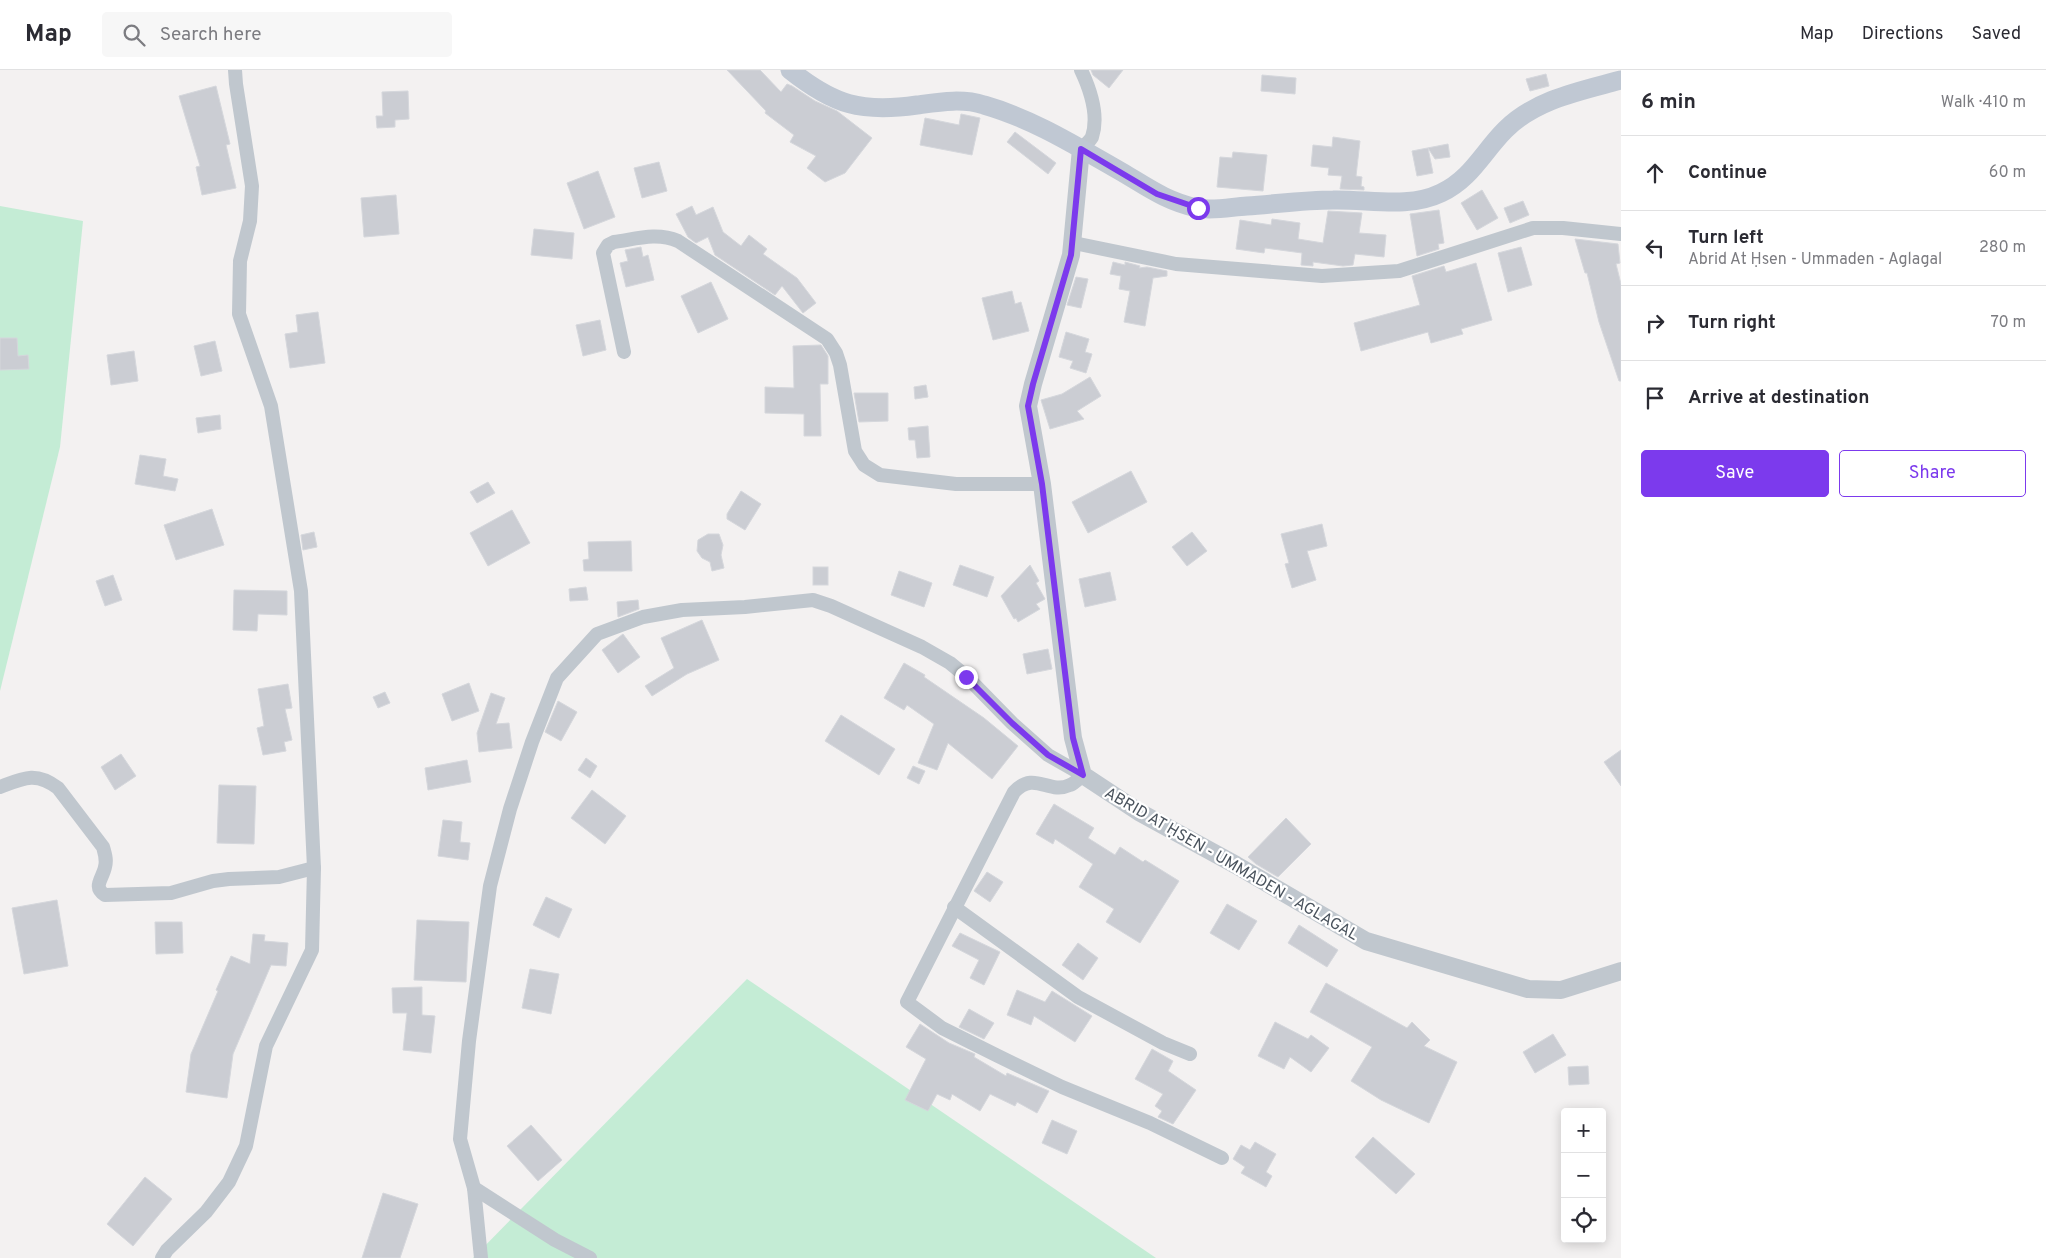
<!DOCTYPE html>
<html lang="en">
<head>
<meta charset="utf-8">
<style>
	body { margin:0; font-family:Overpass,sans-serif; background:#f7f7f7; color:#2b2b33 }
	.controls { position:absolute; right:15px; bottom:15px; display:grid; overflow:hidden; border-radius:5px; box-shadow:0 2px 12px #0003 }
	.controls button { width:45px; height:45px; display:grid; place-items:center; padding:0; border:0; border-bottom:1px solid #e1e1e2; background:#fff; color:#2b2b33; font:25px sans-serif }
	.stop { position:absolute; width:15px; height:15px; margin:-11px; border:4px solid #7c3aed; border-radius:50%; background:#fff }
	.stop.end { background:#7c3aed; border-color:#fff; box-shadow:0 1px 5px #0008 }
	.list { margin:0; padding:0; list-style:none }
	h2 { display:flex; justify-content:space-between; align-items:center; height:65px; margin:0; padding:0 20px; font-size:21px }
	h2 small { font-size:16px; font-weight:400; color:#7c7c81 }
	.list li { display:grid; grid-template-columns:32px 1fr auto; gap:15px; align-items:center; box-sizing:border-box; height:75px; padding:0 20px; border-top:1px solid #e1e1e2 }
	.list b { display:block; font-size:19px; white-space:nowrap }
	.list p { margin:0; font-size:16px; white-space:nowrap; color:#7c7c81 }
	.list em { font-size:16px; font-style:normal; color:#7c7c81 }
	.actions { display:flex; gap:10px; padding:15px 20px }
	.actions a { flex:1; padding:11px 0; border:1px solid #7c3aed; border-radius:5px; text-align:center; font-size:18px; color:#7c3aed }
	.actions .main { background:#7c3aed; color:#fff }
	.icon { flex:none; width:28px; height:28px; fill:none; stroke:currentColor; stroke-width:2; stroke-linecap:round; stroke-linejoin:round }
	.map { position:relative; flex:none; width:1621px; height:1188px; overflow:hidden }
	header { display:flex; align-items:center; gap:30px; box-sizing:border-box; height:70px; padding:0 25px; background:#fff; border-bottom:1px solid #e1e1e2 }
	header strong { font-size:24px }
	nav { display:flex; gap:28px; margin-inline-start:auto; font-size:18px }
	.search { width:350px; height:45px; background:#f7f7f7; display:flex; align-items:center; gap:12px; box-sizing:border-box; padding:0 18px; border-radius:5px; color:#7c7c81; font-size:19px }
	main { display:flex }
	aside { flex:1; background:#fff }
	.map>svg:first-child { display:block }
	.green { fill:#c4ecd5 }
	.building { fill:#cbcdd3; stroke:#d5d7dc }
	.lines { fill:none; stroke-linecap:round; stroke-linejoin:round }
	.minor { stroke:#c0c7ce; stroke-width:14 }
	.tertiary { stroke:#c0c7ce; stroke-width:18 }
	.secondary { stroke:#c0c8d3; stroke-width:19 }
	.route { stroke:#7c3aed; stroke-width:6 }
	.labels { text-anchor:middle; stroke-width:4.5; stroke-linejoin:round; paint-order:stroke }
	.street-label { font-size:16px; fill:#4a535d; stroke:#fff }
</style>
</head>
<body>
<header>
<strong>Map</strong>
<div class="search"><svg class="icon" aria-label="search" viewBox="0 0 24 24"><circle cx="10" cy="10" r="6"/><path d="M15 15l6 6"/></svg>Search here</div>
<nav><a>Map</a><a>Directions</a><a>Saved</a></nav>
</header>
<main>
<div class="map">
<svg width="1621" height="1188" viewBox="0 0 1621 1188">
	<rect width="100%" height="100%" fill="#f3f1f1"/>
	<!-- green -->
	<g class="green">
		<path d="M0 136 83 151 60 377 0 621Z"/>
		<path d="M747 909 1156 1188H473Z"/>
	</g>
	<!-- building -->
	<g class="building">
		<path d="M727 0H760L781 22 787 14 792 16 815 31 837 41 872 68 845 103 825 112 807 98 816 86 790 72 794 65 765 43 766 41Z"/>
		<path d="M1091 0H1123L1109 18 1093 5Z"/>
		<path d="M1546 4 1549 16 1530 21 1526 9Z"/>
		<path d="M1262 5 1296 8 1295 24 1261 21Z"/>
		<path d="M216 16 230 74 226 75 236 118 202 125 196 97 200 96 179 26Z"/>
		<path d="M408 21 409 49 395 50V57L377 58 376 46H383L382 22Z"/>
		<path d="M961 44 980 48 972 85 920 75 925 48 959 55Z"/>
		<path d="M1015 62 1056 93 1048 104 1007 72Z"/>
		<path d="M1333 67 1360 71 1356 106 1362 107 1361 116 1364 117V120L1340 119 1342 106 1328 105 1329 98 1311 96 1313 75 1332 77Z"/>
		<path d="M1448 74 1450 87 1435 89 1428 78 1433 103 1417 106 1412 81Z"/>
		<path d="M1233 82 1267 85 1263 121 1217 117 1220 87 1232 88Z"/>
		<path d="M659 92 667 121 642 128 634 98Z"/>
		<path d="M598 101 615 147 584 159 567 113Z"/>
		<path d="M1482 120 1498 148 1477 160 1461 133Z"/>
		<path d="M396 125 399 164 364 167 361 128Z"/>
		<path d="M1523 131 1529 145 1510 153 1504 138Z"/>
		<path d="M692 136 696 145 713 137 723 162 741 176 749 165 767 179 763 184 797 208 816 233 803 243 782 216 775 225 715 185 708 167 696 173 688 167 676 144Z"/>
		<path d="M1439 140 1444 173 1438 174 1439 179 1417 186 1410 144Z"/>
		<path d="M1328 141 1362 143 1359 163 1386 165 1384 187 1355 184 1353 195 1343 196 1313 192V196L1301 195 1302 183 1265 178 1264 183 1236 179 1240 150 1271 155 1272 149 1300 153 1298 169 1323 173Z"/>
		<path d="M534 159 574 163 572 189 531 185Z"/>
		<path d="M1575 169 1618 174 1620 193 1616 194 1621 214V311H1619L1599 252 1587 203H1585Z"/>
		<path d="M641 177 643 187 648 185 654 210 626 217 620 193 628 191 625 180Z"/>
		<path d="M1521 177 1532 215 1508 222 1498 183Z"/>
		<path d="M1113 192 1125 195V192L1140 196 1139 198 1147 197 1167 201V206L1153 208 1145 256 1124 252 1130 221 1119 219 1121 206 1110 204Z"/>
		<path d="M1476 193 1492 250 1461 259 1463 264 1431 273 1428 262 1361 281 1354 253 1420 235 1412 206 1444 196 1446 202Z"/>
		<path d="M1076 207 1088 209 1081 238 1067 235Z"/>
		<path d="M711 212 728 249 698 263 681 226Z"/>
		<path d="M1012 221 1015 234 1021 232 1029 261 993 270 982 228Z"/>
		<path d="M318 242 325 293 290 298 285 264 298 262 296 245Z"/>
		<path d="M600 250 606 280 583 286 576 255Z"/>
		<path d="M1066 262 1089 269 1085 282 1092 284 1086 303 1070 298 1073 291 1059 287Z"/>
		<path d="M0 268H17L18 286 28 285 29 299 0 300Z"/>
		<path d="M215 271 222 301 201 306 194 276Z"/>
		<path d="M821 275 828 286V314H820L821 366H804V344L765 343V317L794 318 793 276Z"/>
		<path d="M134 281 138 311 111 315 107 285Z"/>
		<path d="M1090 307 1101 326 1077 341 1084 349 1050 359 1041 330 1062 324Z"/>
		<path d="M926 315 928 327 915 329 914 317Z"/>
		<path d="M854 323H888V351L859 352Z"/>
		<path d="M220 345 221 359 198 363 196 348Z"/>
		<path d="M928 356 930 387 917 388 915 370H909L908 358Z"/>
		<path d="M140 385 166 389 163 406 178 409 175 421 135 414Z"/>
		<path d="M1131 401 1147 432 1088 463 1072 432Z"/>
		<path d="M488 412 495 423 477 433 470 422Z"/>
		<path d="M741 421 761 434 745 460 727 449V444Z"/>
		<path d="M212 439 224 475 176 490 164 455Z"/>
		<path d="M512 440 530 473 488 496 470 463Z"/>
		<path d="M1322 454 1327 476 1307 481 1316 510 1292 518 1285 494 1289 493 1281 464Z"/>
		<path d="M314 462 317 477 303 480 301 465Z"/>
		<path d="M1192 462 1207 481 1187 496 1172 477Z"/>
		<path d="M708 464H719L723 475 721 485 724 498 712 501 710 492 702 488 697 481 698 470Z"/>
		<path d="M631 471 632 501H584L583 490 589 489 588 472Z"/>
		<path d="M960 495 994 507 987 527 953 515Z"/>
		<path d="M1030 495 1039 511 1036 513 1045 529 1036 534 1040 539 1018 552 1016 548 1014 549 1001 526Z"/>
		<rect x="813" y="497" width="15" height="18"/>
		<path d="M899 501 932 513 924 537 891 525Z"/>
		<path d="M1110 502 1116 530 1085 537 1079 509Z"/>
		<path d="M113 505 122 530 105 536 96 511Z"/>
		<path d="M586 517 588 530 570 531 569 519Z"/>
		<path d="M234 520 287 521V545L258 544 257 561 233 560Z"/>
		<path d="M638 530 639 539 618 547 617 532Z"/>
		<path d="M702 550 719 590 687 604 652 626 645 616 674 598 661 568Z"/>
		<path d="M623 564 640 587 618 603 602 580Z"/>
		<path d="M1048 579 1052 599 1027 604 1023 584Z"/>
		<path d="M904 593 925 605 924 607 984 648 1018 676 992 709 948 673 937 700 918 693 934 654 907 635 904 640 884 628Z"/>
		<path d="M469 613 479 641 452 651 442 624Z"/>
		<path d="M288 614 292 638 285 639 292 670 284 672 286 681 263 685 257 658 264 656 258 619Z"/>
		<path d="M385 622 390 633 378 638 373 627Z"/>
		<path d="M491 623 505 628 496 654 509 653 512 678 479 682 477 663Z"/>
		<path d="M558 631 577 642 561 671 545 662Z"/>
		<path d="M841 645 895 679 879 705 825 671Z"/>
		<path d="M1621 680V716L1604 692Z"/>
		<path d="M121 684 136 706 115 720 101 697Z"/>
		<path d="M586 688 597 696 590 708 578 700Z"/>
		<path d="M467 690 471 712 428 720 425 698Z"/>
		<path d="M913 696 925 701 919 714 907 708Z"/>
		<path d="M219 715 256 716 254 774 217 773Z"/>
		<path d="M592 720 626 746 605 774 571 748Z"/>
		<path d="M1054 734 1094 758 1088 768 1115 785 1120 777 1143 792 1145 790 1179 811 1140 873 1106 852 1114 839 1079 817 1093 794 1055 769 1053 774 1036 764Z"/>
		<path d="M1286 748 1311 774 1278 807 1256 794 1248 787Z"/>
		<path d="M443 750 462 752 460 772 470 773 468 790 438 786Z"/>
		<path d="M987 802 1003 812 990 832 974 821Z"/>
		<path d="M546 827 572 839 559 868 533 855Z"/>
		<path d="M57 830 68 896 24 904 12 838Z"/>
		<path d="M1227 834 1257 851 1239 880 1210 863Z"/>
		<path d="M417 850 469 852 466 912 414 910Z"/>
		<path d="M155 852H182L183 883 156 884Z"/>
		<path d="M1299 855 1338 880 1327 897 1288 873Z"/>
		<path d="M960 863 1000 882 984 915 970 908 979 890 952 876Z"/>
		<path d="M253 864 265 865 264 871 288 873 286 896 271 895 233 984 227 1028 186 1022 191 984 218 921 216 920 231 886 250 894Z"/>
		<path d="M1078 873 1098 888 1083 910 1062 895Z"/>
		<path d="M530 899 559 904 551 944 522 938Z"/>
		<path d="M1326 913 1407 958 1412 952 1430 970 1424 976 1457 992 1429 1053 1381 1030 1351 1011 1372 977 1310 942Z"/>
		<path d="M422 917V945L435 946 431 983 403 980 407 943H393L392 918Z"/>
		<path d="M1017 920 1045 932 1052 921 1092 946 1075 972 1034 946 1031 955 1007 945Z"/>
		<path d="M969 939 994 953 984 969 959 957Z"/>
		<path d="M1275 952 1308 969 1311 965 1329 978 1311 1002 1290 987 1284 999 1258 986Z"/>
		<path d="M920 954 949 973 975 984 974 987 1006 1006 1007 1003 1049 1021 1037 1043 1017 1032 1015 1036 990 1024 980 1041 952 1024 950 1030 937 1024 928 1041 905 1030 926 989 906 977Z"/>
		<path d="M1553 964 1566 985 1535 1003 1523 982Z"/>
		<path d="M1152 979 1173 991 1168 1001 1196 1020 1173 1054 1158 1047 1162 1041 1155 1036 1163 1024 1135 1009Z"/>
		<path d="M1588 996 1589 1014 1569 1015 1568 997Z"/>
		<path d="M1052 1050 1077 1061 1067 1084 1042 1073Z"/>
		<path d="M531 1055 562 1090 538 1111 507 1076Z"/>
		<path d="M1373 1067 1415 1104 1396 1124 1355 1087Z"/>
		<path d="M1255 1072 1276 1084 1266 1102 1272 1106 1266 1117 1241 1103 1245 1097 1233 1089 1241 1075 1250 1080Z"/>
		<path d="M145 1107 172 1129 133 1176 107 1154Z"/>
		<path d="M383 1123 418 1134 400 1188H362Z"/>
	</g>
	<g class="lines">
		<!-- minor -->
		<g class="minor">
			<path d="M1081 79C1085 75 1090 71 1092 67 1099 46 1090 19 1081 0"/>
			<path d="M1074 173 1176 194 1322 206 1399 201 1533 158H1563L1621 164"/>
			<path d="M624 282 603 183 608 175 614 172C636 169 657 162 678 171L827 269 836 283 840 295 855 381 864 395 880 405 956 414H1042"/>
			<path d="M0 717C23 708 36 701 58 718L103 777C105 784 107 790 105 797 103 808 92 817 105 825L171 823 213 811 229 809 279 807 314 798"/>
			<path d="M954 837 1078 927 1163 973 1190 984"/>
			<path d="M474 1118 481 1188"/>
			<path d="M162 1188 167 1180 206 1142 229 1112 246 1076 266 976 312 880 314 798 301 521 271 336 239 244 240 191 250 151 252 116 236 14 235 0"/>
			<path d="M590 1188 555 1170 474 1118 460 1069 469 971 490 816 510 739 532 672 557 608 597 564 643 547 682 540 745 537 813 530 831 536 922 577 950 593 967 607 1012 653 1048 685 1083 705C1079 708 1075 713 1070 715 1048 725 1035 700 1014 722L907 932 942 958 996 985 1062 1017 1150 1053 1222 1088"/>
		</g>
		<!-- tertiary -->
		<path class="tertiary" d="M1081 79 1071 185 1033 314 1028 336 1042 414 1073 668 1083 705 1139 742 1236 795 1366 871 1528 919 1561 920 1621 901"/>
		<!-- secondary -->
		<path class="secondary" d="M790 0C834 35 861 43 917 35 939 32 962 28 984 35 1033 49 1076 76 1120 101 1146 116 1165 131 1197 138 1213 141 1231 137 1247 136 1276 134 1305 130 1333 130 1369 129 1408 139 1441 123 1471 109 1483 82 1505 60 1536 29 1581 21 1621 10"/>
	</g>
	<g class="lines">
		<!-- route -->
		<path class="route" d="M966 607 1012 653 1048 685 1083 705 1073 668 1042 414 1028 336 1033 314 1071 185 1081 79 1157 124 1198 138"/>
	</g>
	<g class="labels">
		<!-- street labels -->
		<g class="street-label">
			<text transform="translate(1232 793) rotate(30)" y="6">ABRID AT ḤSEN - UMMADEN - AGLAGAL</text>
		</g>
	</g>
</svg>
<div class="controls">
<button>+</button>
<button>−</button>
<button><svg class="icon" aria-label="locate" viewBox="0 0 24 24"><circle cx="12" cy="12" r="6"/><path d="M12 2v4M12 18v4M2 12h4M18 12h4"/></svg></button>
</div>
<div class="stop" style="left:1198px;top:138px"></div>
<div class="stop end" style="left:966px;top:607px"></div>
</div>
<aside>
<h2>6 min<small>Walk · 410 m</small></h2>
<ul class="list">
<li><svg class="icon" aria-label="ahead" viewBox="0 0 24 24"><path d="M12 20V5M6 11l6-6 6 6"/></svg><div><b>Continue</b></div><em>60 m</em></li>
<li><svg class="icon" aria-label="left" viewBox="0 0 24 24"><path d="M17 20v-9H6M10 6l-5 5 5 5"/></svg><div><b>Turn left</b><p>Abrid At Ḥsen - Ummaden - Aglagal</p></div><em>280 m</em></li>
<li><svg class="icon" aria-label="right" viewBox="0 0 24 24"><path d="M7 20v-9h11M14 6l5 5-5 5"/></svg><div><b>Turn right</b></div><em>70 m</em></li>
<li><svg class="icon" aria-label="arrive" viewBox="0 0 24 24"><path d="M6 21V4h12l-3 4 3 4H6"/></svg><div><b>Arrive at destination</b></div></li>
</ul>
<div class="actions"><a class="main">Save</a><a>Share</a></div>
</aside>
</main>
</body>
</html>
